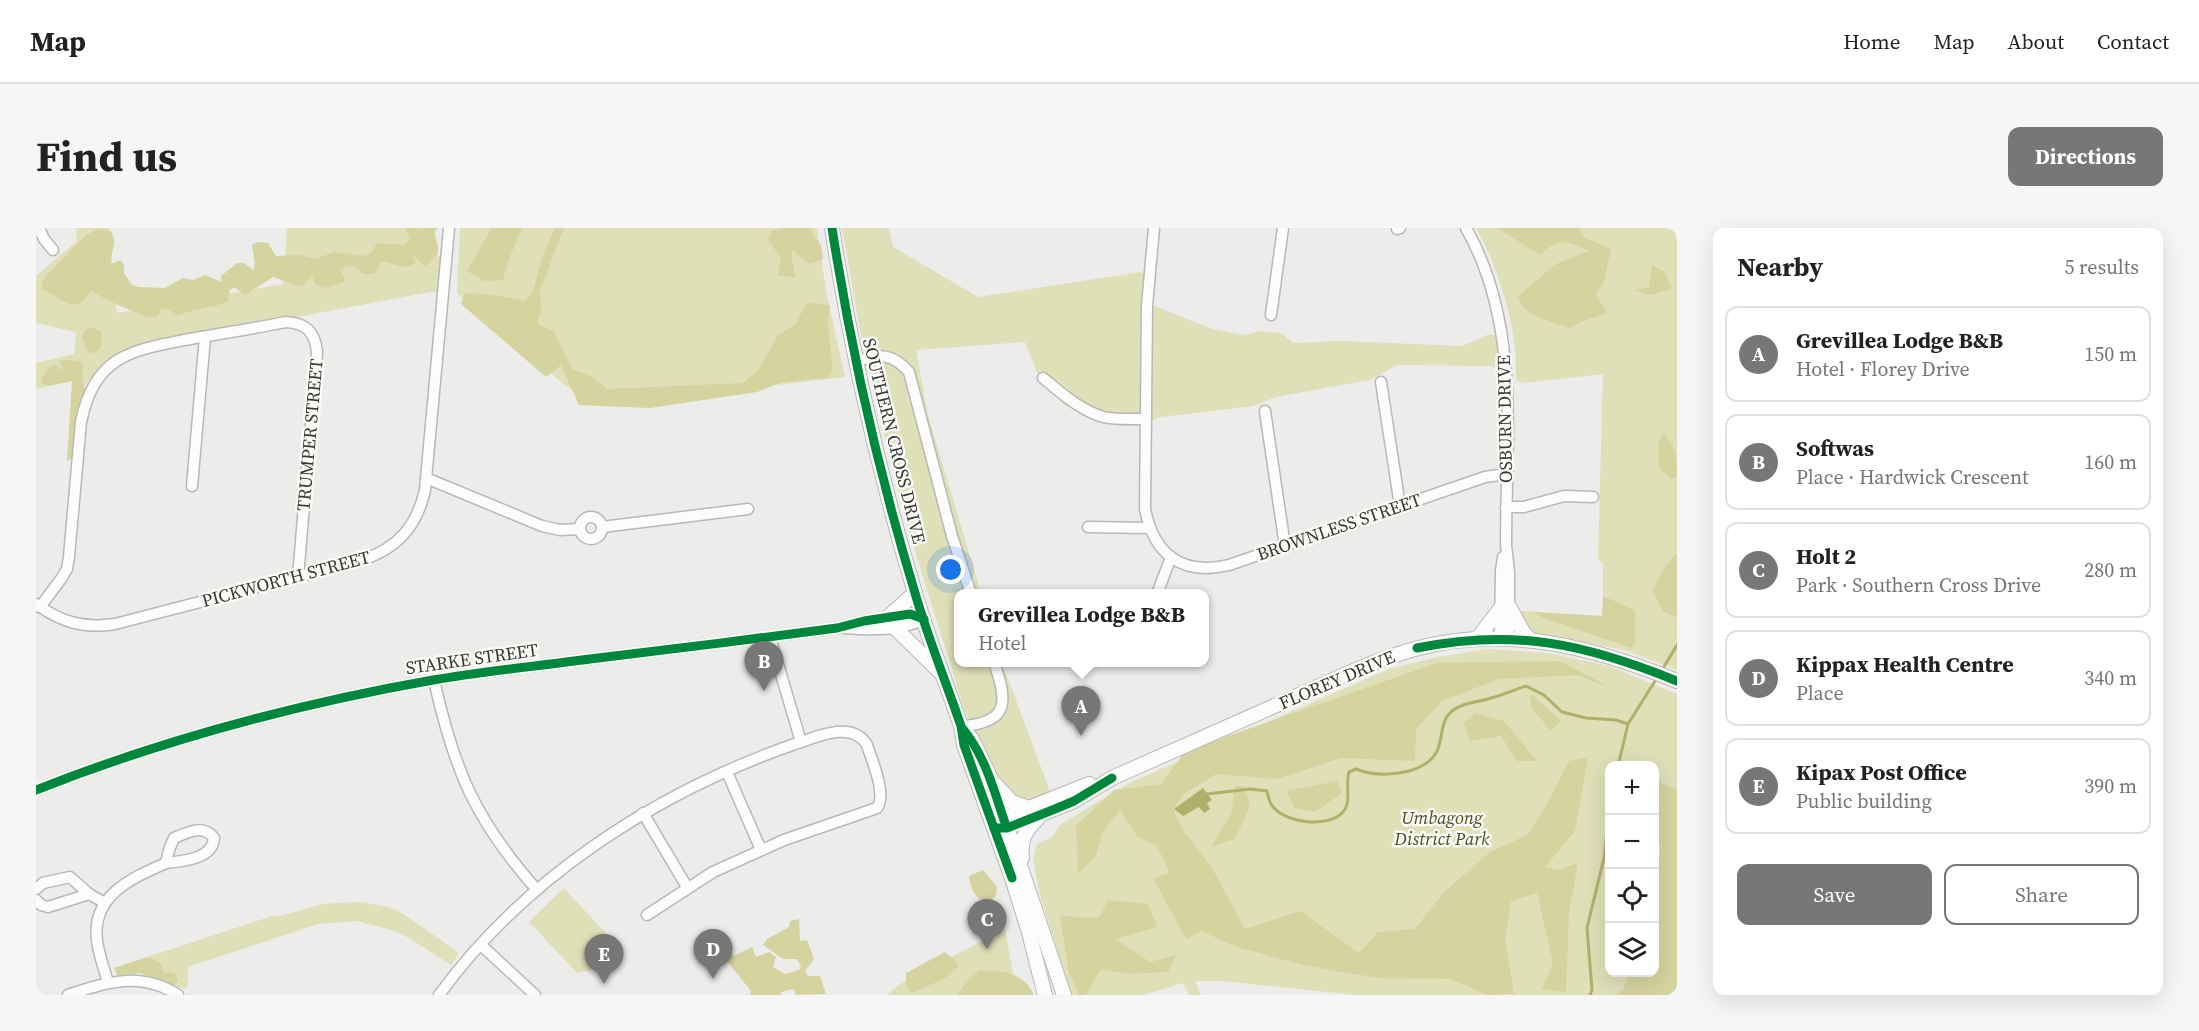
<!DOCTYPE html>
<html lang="en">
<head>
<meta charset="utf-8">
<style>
	body { margin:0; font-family:"Source Serif 4",serif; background:#f6f6f6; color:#222 }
	.controls { position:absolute; right:18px; bottom:18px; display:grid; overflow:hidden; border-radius:12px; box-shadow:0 6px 24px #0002 }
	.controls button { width:54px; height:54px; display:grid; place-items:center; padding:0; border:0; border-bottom:2px solid #e0e0e0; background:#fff; color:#222; font:30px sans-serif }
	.you { position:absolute; left:915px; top:342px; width:21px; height:21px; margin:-15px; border:4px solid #fff; border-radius:50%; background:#1a73e8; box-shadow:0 0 0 9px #1a73e833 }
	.badge { display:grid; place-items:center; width:39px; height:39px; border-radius:50%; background:#777775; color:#fff; font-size:20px; font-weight:700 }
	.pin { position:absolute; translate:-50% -50px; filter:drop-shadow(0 2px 3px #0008) }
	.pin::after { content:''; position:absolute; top:32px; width:21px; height:18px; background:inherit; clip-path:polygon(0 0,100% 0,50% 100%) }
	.popup { position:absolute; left:918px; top:361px; width:255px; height:78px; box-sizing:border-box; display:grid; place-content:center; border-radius:12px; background:#fff; filter:drop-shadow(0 2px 4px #0005); font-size:20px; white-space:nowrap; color:#767676 }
	.popup b { font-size:22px; color:#222 }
	.popup::after { content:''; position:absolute; left:50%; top:100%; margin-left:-12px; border:12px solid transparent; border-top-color:#fff }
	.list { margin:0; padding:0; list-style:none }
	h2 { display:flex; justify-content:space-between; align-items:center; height:78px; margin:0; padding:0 24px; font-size:26px }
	h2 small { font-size:20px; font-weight:400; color:#767676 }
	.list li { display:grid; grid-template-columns:39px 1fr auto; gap:18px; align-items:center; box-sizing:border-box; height:96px; margin:0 12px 12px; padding:0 12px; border:2px solid #e0e0e0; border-radius:12px }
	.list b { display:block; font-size:22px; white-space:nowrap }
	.list p { margin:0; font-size:20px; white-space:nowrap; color:#767676 }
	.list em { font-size:20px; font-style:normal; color:#767676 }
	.actions { display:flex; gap:12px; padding:18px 24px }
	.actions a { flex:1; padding:14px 0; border:2px solid #777775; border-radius:12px; text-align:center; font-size:21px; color:#777775 }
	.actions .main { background:#777775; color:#fff }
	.icon { flex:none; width:33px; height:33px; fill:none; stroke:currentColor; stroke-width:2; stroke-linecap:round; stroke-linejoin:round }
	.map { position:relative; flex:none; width:1641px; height:767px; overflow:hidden; border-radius:12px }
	header { display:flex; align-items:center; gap:36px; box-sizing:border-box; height:84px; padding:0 30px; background:#fff; border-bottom:2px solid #e0e0e0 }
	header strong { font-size:28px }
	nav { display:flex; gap:33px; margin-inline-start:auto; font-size:21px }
	.intro { display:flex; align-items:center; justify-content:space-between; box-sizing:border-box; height:144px; padding:0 36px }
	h1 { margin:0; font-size:42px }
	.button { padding:15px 27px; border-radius:12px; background:#777775; color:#fff; font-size:21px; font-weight:700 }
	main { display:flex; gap:36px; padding:0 36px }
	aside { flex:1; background:#fff; border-radius:12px; box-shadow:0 6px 24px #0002 }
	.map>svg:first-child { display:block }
	.green { fill:#dfdfb8; fill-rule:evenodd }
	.forest { fill:#d5d49f }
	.water { fill:#b1b06b }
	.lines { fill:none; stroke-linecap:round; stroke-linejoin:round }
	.stream { stroke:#b1b06b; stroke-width:3 }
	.minor-casing { stroke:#b8b8b7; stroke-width:13 }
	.major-casing { stroke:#b8b8b7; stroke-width:16 }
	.minor { stroke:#fcfcfc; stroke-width:10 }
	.major { stroke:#fcfcfc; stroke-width:14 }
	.cycleway-casing { stroke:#fafbf6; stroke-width:13 }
	.cycleway { stroke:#00873e; stroke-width:9 }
	.labels { text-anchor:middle; stroke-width:5; stroke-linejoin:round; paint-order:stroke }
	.street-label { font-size:18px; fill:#383836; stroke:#fafbf6 }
	.park-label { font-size:18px; font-style:italic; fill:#4b4b23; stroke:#fafbf6 }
</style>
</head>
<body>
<header>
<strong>Map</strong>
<nav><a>Home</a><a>Map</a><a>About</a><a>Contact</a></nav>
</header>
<div class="intro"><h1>Find us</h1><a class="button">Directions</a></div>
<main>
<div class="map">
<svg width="1641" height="767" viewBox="0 0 1641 767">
	<rect width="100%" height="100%" fill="#ececea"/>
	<!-- green -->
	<g class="green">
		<path d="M40 0H73L81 85 247 56 251 0H400L397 29 408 27 404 64H394L93 121 65 138 48 159 36 152 0 161V135L38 126 40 104 0 95V48L41 13Z"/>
		<path d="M424 0H781L790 63 809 149 571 176 531 159 421 65Z"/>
		<path d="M806 0H853L857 19 942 69 1104 44 1117 51 1116 77 1176 101 1209 107 1225 103 1245 105 1257 115 1304 113 1426 118 1451 107H1467L1471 149 1456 138 1361 137 1334 152 1240 169 1217 178 1125 189 1108 195 1063 192 1027 176 1001 144 989 114 880 122 892 187 945 365 922 366V434L966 435 1015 566 993 574 977 566 953 538 928 480 872 301 835 153 825 108Z"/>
		<path d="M1440 0H1641V442L1588 422 1494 404 1486 391 1485 383 1567 388V336L1562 332 1567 146 1489 155 1480 153C1480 139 1480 125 1478 111 1473 76 1457 30 1440 0Z"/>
		<path d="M1451 421 1512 425 1573 438 1641 466V767H1319L1186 753H1159L1165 767H1153L1147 755 1107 767H1036L1004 668 997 631 1001 616 1016 609 1024 597 1095 554 1353 441 1397 430ZM1574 538H1618V744H1574Z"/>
		<path d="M528 660 586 723 556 742 541 745 493 694Z"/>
		<path d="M323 674 348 678 363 683 423 725 415 737 373 710 356 702 321 693 282 696 152 739V757L149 761 104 745 78 740 239 687 240 689 287 676Z"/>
		<path d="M969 701 981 767H851L866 755Z"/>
	</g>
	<!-- forest -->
	<g class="forest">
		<path d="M64 0 75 3C83 18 73 23 75 36L85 32 88 38V45L96 57 103 59 129 60 147 50 157 52 169 47 185 54V48L201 35H208L217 42 219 36 216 17 221 14 232 15 240 28 263 27 280 31 298 24 328 28 335 25 341 15 369 17 374 10 369 0H381L382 3 385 0H402L398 4 402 19V26L389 39 379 28 376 29 380 34C366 45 359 34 344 33L342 42 337 46H327L319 38H311L304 42 309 51 308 54 289 60 280 57 276 48 266 59 237 49 209 67 198 59 193 63 192 74C175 80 157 81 140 88L133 82 125 81 122 88 113 90 73 73 56 63 43 76H33L6 61V54L10 48 50 7Z"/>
		<path d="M456 0H486L473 31 467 52 448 53 431 43Z"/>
		<path d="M519 0H528L504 62 505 82 501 95 518 104 537 142 553 147 571 161 707 155 723 141 742 107 760 96 769 77 773 75 794 77 792 98 797 142 792 150 746 154 721 164 614 180 543 177 525 137 510 149 425 76 429 65 458 67 489 73 497 63 508 24Z"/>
		<path d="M748 0H775L777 7 785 17 787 31 774 36 756 22V32L760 50 742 47 745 30 732 12 735 3Z"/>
		<path d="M1450 0H1544L1547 9 1575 21 1568 55 1559 66 1572 85 1547 93 1534 100C1512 92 1492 91 1481 69L1520 36 1553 23C1531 12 1523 9 1504 27L1463 1Z"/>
		<path d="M1616 37 1629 44 1636 61 1614 67 1599 62 1613 59Z"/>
		<path d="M54 99 66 104C66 116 66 125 52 125L46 109 49 103Z"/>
		<path d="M27 132 43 133 47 137 46 151 49 161 42 189 40 219 35 231 31 233 36 153 13 158 7 156 5 153C8 145 11 140 19 137L27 143 24 134Z"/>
		<path d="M1627 205C1641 221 1641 227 1641 249L1636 251 1623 240 1622 216Z"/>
		<path d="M1641 325V388L1640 389 1627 383 1617 364C1622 348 1629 337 1641 325Z"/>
		<path d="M1567 368 1599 382V415L1595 420 1508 390 1496 384 1566 388Z"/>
		<path d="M1524 433 1575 460 1542 447 1463 451 1406 473 1380 501 1379 533 1305 530 1242 551 1180 546 1148 566 1137 581 1148 604 1176 640 1209 701 1264 683 1323 725 1342 704 1379 701 1407 665 1454 624 1491 607 1510 578 1533 533 1552 529 1539 603 1509 639 1521 642 1542 635 1533 684 1530 764 1506 761 1517 735 1501 665 1475 673 1469 711 1478 766 1451 767 1415 751 1342 750 1267 737 1201 719 1165 703 1150 711 1117 650 1134 645 1121 618 1101 608 1084 582 1067 603 1060 628 1042 646 1040 598 1078 562 1126 556 1149 523 1401 435Z"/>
		<path d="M1495 466 1525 493 1515 503 1495 479Z"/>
		<path d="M1439 485 1468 493 1501 533H1481L1465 508 1434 513 1428 495Z"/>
		<path d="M1301 553 1306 565 1279 584 1259 580 1250 563Z"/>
		<path d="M1621 553 1641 562V767H1581L1588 761 1592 745 1618 744 1619 645 1626 618 1619 614V556Z"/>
		<path d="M1199 558H1208L1214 578 1199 611 1175 619 1195 586Z"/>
		<path d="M947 642 961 659 960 668 952 674C938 671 935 661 933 648Z"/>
		<path d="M1072 672 1112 676 1121 699 1079 711 1114 734 1140 727 1132 744 1091 746 1065 741 1050 767H1043L1033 745 1024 688 1063 690Z"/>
		<path d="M763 691 764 713 771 712 778 731 769 743 772 748H784L790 766 760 767 757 761 745 764 744 767H714L715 763 687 728 692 717 698 728 716 719 720 729 733 724 740 729 737 739 749 746 763 742 765 738 761 731H747L727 717 731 711 753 699 754 693Z"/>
		<path d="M909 724 919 732 922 739 908 751 875 765 870 757V745Z"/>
		<path d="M112 729 125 735 128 746 134 744 140 746 142 752 139 757 104 745 82 748 78 740Z"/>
		<path d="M943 742C966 743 987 743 998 767H921L929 756Z"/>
	</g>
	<!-- water -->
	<path class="water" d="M1167 560 1176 572 1171 575 1174 581 1168 585 1163 579 1147 588 1138 581Z"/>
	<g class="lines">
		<!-- stream -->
		<g class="stream">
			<path d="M1626 442 1641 417"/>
			<path d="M1582 538 1592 496 1621 450"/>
			<path d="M1171 566 1214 561 1231 563C1232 567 1233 573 1235 576 1246 595 1292 601 1307 584 1316 574 1309 556 1313 544L1320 541C1342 550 1386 548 1400 525 1407 514 1404 495 1413 486 1424 474 1441 475 1455 470 1467 467 1478 462 1490 458L1508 467 1526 484 1550 490 1580 492 1592 496"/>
			<path d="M1554 767 1556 762 1551 700 1568 630 1574 576"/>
		</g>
		<defs>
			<g id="minor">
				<path d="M3 0 8 11 17 22"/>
				<path d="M1118 0 1111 78 1109 281C1118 327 1146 348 1193 337L1449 249 1470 246"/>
				<path d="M1430 0C1485 97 1470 211 1470 317L1473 344V410"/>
				<path d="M1361 1 1364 0"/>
				<path d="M1235 87 1247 0"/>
				<path d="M821 133C845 127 855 124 873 144L916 308 935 366"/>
				<path d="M1007 150C1025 165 1044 182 1067 189 1080 192 1096 191 1110 191"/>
				<path d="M1345 154 1364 278"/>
				<path d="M1229 183 1249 318"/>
				<path d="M390 250 506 298 524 302 543 301"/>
				<path d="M156 258 169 109"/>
				<path d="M1470 279H1488L1528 268 1557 269"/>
				<circle cx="555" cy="300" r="11"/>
				<path d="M566 299 712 281"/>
				<path d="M1052 299 1113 300"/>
				<path d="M1121 366 1135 329"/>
				<path d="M0 376C25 394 48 401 79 396L326 332C362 320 381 298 389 262L413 0"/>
				<path d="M4 379 25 351 31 341 33 329 45 194C59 125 98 122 159 110 189 105 220 100 250 94 270 95 279 104 281 124L262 349"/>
				<path d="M809 400C834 402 866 403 888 391"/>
				<path d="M734 409 765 514"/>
				<path d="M1464 410 1465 343 1467 329"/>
				<path d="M398 452C418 542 439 592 501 662"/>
				<path d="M925 498C975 495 971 473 958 434"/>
				<path d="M691 544 725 622"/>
				<path d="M0 562C129 511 261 476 397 452 449 443 502 438 554 431 636 421 719 411 801 400L828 393 874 386 888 391"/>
				<path d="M607 585 651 659"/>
				<path d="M0 661 7 655 34 649 53 666 69 675"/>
				<path d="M0 672 5 677 12 679 53 666"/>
				<path d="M445 717 499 767"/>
				<path d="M72 754C68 741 63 727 61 713 55 667 96 650 130 635L133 622 138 610C152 604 168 596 178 610 177 631 147 633 130 635"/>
				<path d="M32 767C71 754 105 743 142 767"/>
				<path d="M403 767C489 649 620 565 756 517 779 510 816 491 831 517 836 533 851 566 841 580L748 612 677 644 611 687"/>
			</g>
			<g id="major">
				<path d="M796 0C815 123 843 246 879 365 892 410 910 454 925 498L928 517 976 650 992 701 1009 767"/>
				<path d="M1474 380 1486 402 1494 412"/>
				<path d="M852 389 879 365"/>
				<path d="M858 399 904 444"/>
				<path d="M1441 411 1464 381"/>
				<path d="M927 500 937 513 954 549 1028 767"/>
				<path d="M959 556 976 574 993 580"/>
				<path d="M961 596 968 590 1053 556"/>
				<path d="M958 600H971L1038 573 1076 550 1315 444C1336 435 1357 427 1379 421 1468 396 1558 419 1641 453"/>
				<path d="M986 630C984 611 989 603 1002 590"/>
			</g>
		</defs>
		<!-- minor casing -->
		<use href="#minor" class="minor-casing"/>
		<!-- major casing -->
		<use href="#major" class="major-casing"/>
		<!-- minor -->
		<use href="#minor" class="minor"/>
		<!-- major -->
		<use href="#major" class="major"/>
		<defs>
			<g id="cycleway">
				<path d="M796 0C815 123 843 246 879 365 892 410 910 454 925 498L928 517 976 650"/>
				<path d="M1381 420C1478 400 1550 416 1641 453"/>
				<path d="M927 501C949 528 958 562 969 595"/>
				<path d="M0 562C129 511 261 476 397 452 449 443 502 438 554 431 636 421 719 411 801 400L828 393 874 386 888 391"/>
				<path d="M958 600H971L1019 581 1038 573 1076 550"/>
			</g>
		</defs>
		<!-- cycleway casing -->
		<use href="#cycleway" class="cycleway-casing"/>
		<!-- cycleway -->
		<use href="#cycleway" class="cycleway"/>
	</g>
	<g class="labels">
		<!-- street labels -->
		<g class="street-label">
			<text transform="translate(1469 191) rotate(-91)" y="6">OSBURN DRIVE</text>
			<text transform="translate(274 207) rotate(-85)" y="6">TRUMPER STREET</text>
			<text transform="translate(858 213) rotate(76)" y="6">SOUTHERN CROSS DRIVE</text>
			<text transform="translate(1303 299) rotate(-19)" y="6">BROWNLESS STREET</text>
			<text transform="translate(250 351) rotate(-15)" y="6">PICKWORTH STREET</text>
			<text transform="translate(436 431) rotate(-8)" y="6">STARKE STREET</text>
			<text transform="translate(1301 452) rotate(-23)" y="6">FLOREY DRIVE</text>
		</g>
		<!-- park labels -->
		<g class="park-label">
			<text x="1406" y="596">Umbagong<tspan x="1406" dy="21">District Park</tspan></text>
		</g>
	</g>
</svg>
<div class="controls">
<button>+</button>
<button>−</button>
<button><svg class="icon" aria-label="locate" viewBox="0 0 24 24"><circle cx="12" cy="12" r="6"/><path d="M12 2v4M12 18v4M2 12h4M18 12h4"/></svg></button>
<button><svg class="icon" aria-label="layers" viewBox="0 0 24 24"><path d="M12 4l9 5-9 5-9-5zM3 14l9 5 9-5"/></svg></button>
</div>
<div class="you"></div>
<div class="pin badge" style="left:1045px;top:508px">A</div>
<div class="popup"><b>Grevillea Lodge B&amp;B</b>Hotel</div>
<div class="pin badge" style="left:728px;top:463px">B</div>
<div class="pin badge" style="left:951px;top:721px">C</div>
<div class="pin badge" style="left:677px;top:751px">D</div>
<div class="pin badge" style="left:568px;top:756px">E</div>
</div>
<aside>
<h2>Nearby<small>5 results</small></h2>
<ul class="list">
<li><span class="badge">A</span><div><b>Grevillea Lodge B&amp;B</b><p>Hotel · Florey Drive</p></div><em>150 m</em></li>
<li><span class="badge">B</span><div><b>Softwas</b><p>Place · Hardwick Crescent</p></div><em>160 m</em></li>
<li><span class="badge">C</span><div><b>Holt 2</b><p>Park · Southern Cross Drive</p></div><em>280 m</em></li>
<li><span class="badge">D</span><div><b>Kippax Health Centre</b><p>Place</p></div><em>340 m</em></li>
<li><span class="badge">E</span><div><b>Kipax Post Office</b><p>Public building</p></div><em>390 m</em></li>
</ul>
<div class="actions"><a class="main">Save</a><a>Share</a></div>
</aside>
</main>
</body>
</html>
